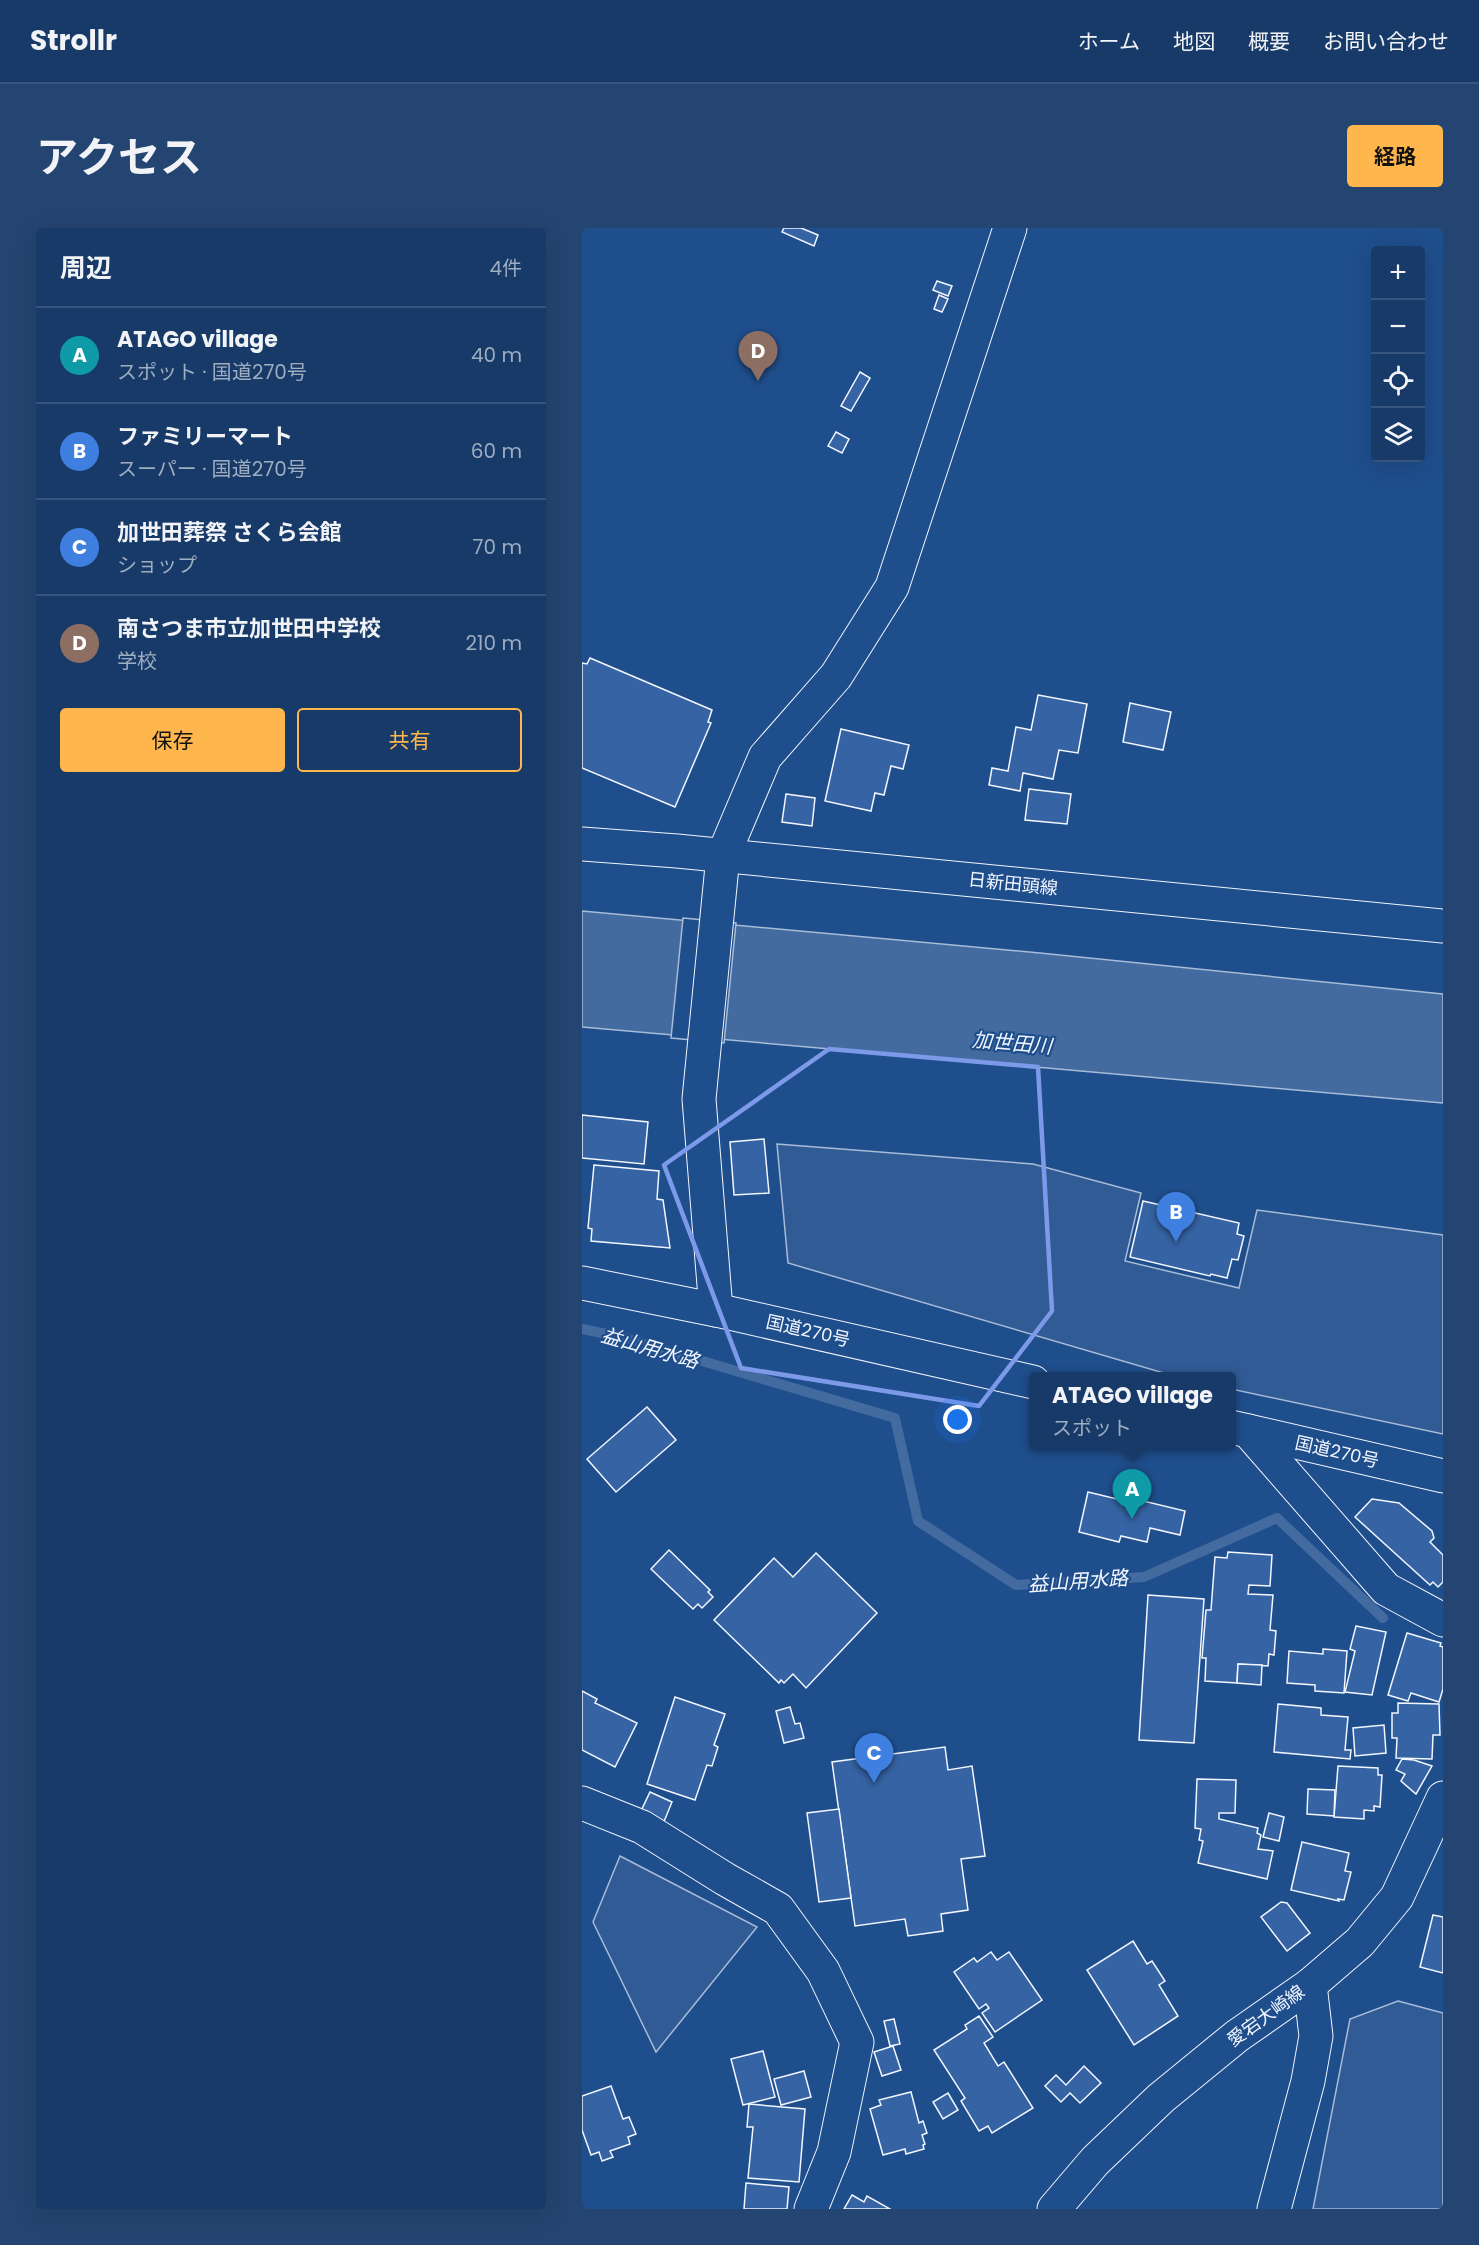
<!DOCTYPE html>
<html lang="ja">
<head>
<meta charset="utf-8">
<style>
	body { margin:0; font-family:Poppins,"Noto Sans JP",sans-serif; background:#244571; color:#f1f3f6 }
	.controls { position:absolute; right:18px; top:18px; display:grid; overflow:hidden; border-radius:6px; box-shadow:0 6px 24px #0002 }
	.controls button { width:54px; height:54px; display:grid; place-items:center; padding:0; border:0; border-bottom:2px solid #36547d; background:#173a69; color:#f1f3f6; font:30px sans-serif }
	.you { position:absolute; left:376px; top:1192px; width:21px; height:21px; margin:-15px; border:4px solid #fff; border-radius:50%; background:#1a73e8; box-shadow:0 0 0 9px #1a73e833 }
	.badge { display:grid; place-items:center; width:39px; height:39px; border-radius:50%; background:#ffb74d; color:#fff; font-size:20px; font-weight:700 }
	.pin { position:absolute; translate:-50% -50px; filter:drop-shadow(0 2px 3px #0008) }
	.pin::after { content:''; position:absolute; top:32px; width:21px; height:18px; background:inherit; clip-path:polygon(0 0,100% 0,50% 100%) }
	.popup { position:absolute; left:447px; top:1144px; width:207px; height:78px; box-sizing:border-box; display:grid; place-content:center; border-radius:6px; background:#173a69; filter:drop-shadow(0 2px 4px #0005); font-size:20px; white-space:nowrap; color:#9eadc0 }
	.popup b { font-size:22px; color:#f1f3f6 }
	.popup::after { content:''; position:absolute; left:50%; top:100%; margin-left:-12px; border:12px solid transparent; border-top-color:#173a69 }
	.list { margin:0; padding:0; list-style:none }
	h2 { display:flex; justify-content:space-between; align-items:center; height:78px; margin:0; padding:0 24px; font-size:26px }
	h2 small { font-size:20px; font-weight:400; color:#9eadc0 }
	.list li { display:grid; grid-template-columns:39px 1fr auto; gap:18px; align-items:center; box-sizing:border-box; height:96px; padding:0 24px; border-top:2px solid #36547d }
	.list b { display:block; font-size:22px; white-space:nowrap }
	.list p { margin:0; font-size:20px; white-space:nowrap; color:#9eadc0 }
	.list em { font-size:20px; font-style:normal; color:#9eadc0 }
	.actions { display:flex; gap:12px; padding:18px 24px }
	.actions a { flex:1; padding:14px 0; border:2px solid #ffb74d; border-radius:6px; text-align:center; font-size:21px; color:#ffb74d }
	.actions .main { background:#ffb74d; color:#111 }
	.icon { flex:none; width:33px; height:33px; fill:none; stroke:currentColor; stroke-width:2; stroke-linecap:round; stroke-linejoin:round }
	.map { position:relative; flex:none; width:861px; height:1981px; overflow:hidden; border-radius:6px }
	header { display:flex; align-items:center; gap:36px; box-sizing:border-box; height:84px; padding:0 30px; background:#173a69; border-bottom:2px solid #36547d }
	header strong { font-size:28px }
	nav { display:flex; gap:33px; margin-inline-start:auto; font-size:21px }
	.intro { display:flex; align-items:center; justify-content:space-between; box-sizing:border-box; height:144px; padding:0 36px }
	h1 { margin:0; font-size:42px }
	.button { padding:15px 27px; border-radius:6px; background:#ffb74d; color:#111; font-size:21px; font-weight:700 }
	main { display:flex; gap:36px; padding:0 36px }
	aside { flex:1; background:#173a69; border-radius:6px; box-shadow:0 6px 24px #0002 }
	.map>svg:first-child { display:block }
	.built { fill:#305b95; stroke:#a8bbd7; stroke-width:1.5 }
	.water { fill:#446ba0; stroke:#a8bbd7; stroke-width:1.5 }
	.pier { fill:#1f4e8c; stroke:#a8bbd7; stroke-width:1.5 }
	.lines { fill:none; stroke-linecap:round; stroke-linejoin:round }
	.stream { stroke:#446ba0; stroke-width:10 }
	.building { fill:#3563a3; stroke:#f2f6ff; stroke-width:1.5 }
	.minor-casing { stroke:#f2f6ff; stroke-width:35 }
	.highway-casing { stroke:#f2f6ff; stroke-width:35 }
	.minor { stroke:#1f4e8c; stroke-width:33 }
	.highway { stroke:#1f4e8c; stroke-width:33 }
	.marked { fill:none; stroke:#7d9aea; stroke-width:4.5; stroke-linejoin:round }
	.labels { text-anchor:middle; stroke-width:4.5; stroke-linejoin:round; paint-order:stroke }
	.street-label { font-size:18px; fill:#f2f6ff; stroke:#1f4e8c }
	.water-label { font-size:20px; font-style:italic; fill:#f2f6ff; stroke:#1f4e8c }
</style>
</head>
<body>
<header>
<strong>Strollr</strong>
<nav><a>ホーム</a><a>地図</a><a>概要</a><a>お問い合わせ</a></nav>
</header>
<div class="intro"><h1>アクセス</h1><a class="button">経路</a></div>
<main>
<aside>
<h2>周辺<small>4件</small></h2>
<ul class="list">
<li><span class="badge" style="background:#0f9aa8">A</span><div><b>ATAGO village</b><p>スポット · 国道270号</p></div><em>40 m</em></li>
<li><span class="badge" style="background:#3f7fe0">B</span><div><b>ファミリーマート</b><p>スーパー · 国道270号</p></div><em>60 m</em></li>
<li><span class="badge" style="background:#3f7fe0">C</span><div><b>加世田葬祭 さくら会館</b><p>ショップ</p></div><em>70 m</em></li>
<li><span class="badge" style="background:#8d6e63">D</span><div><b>南さつま市立加世田中学校</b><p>学校</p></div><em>210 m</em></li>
</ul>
<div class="actions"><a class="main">保存</a><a>共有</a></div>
</aside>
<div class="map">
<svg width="861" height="1981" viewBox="0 0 861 1981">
	<rect width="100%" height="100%" fill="#1f4e8c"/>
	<!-- built -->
	<g class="built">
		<path d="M195 916 451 936 559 965 543 1033 657 1060 675 982 861 1007V1206L649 1161V1148H592L206 1035Z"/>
		<path d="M38 1628 175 1699 74 1824 11 1694Z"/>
		<path d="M816 1773 861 1785V1981H731L768 1791Z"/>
	</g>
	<!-- water -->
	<path class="water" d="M0 683 458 725 861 766V875L0 799Z"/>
	<!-- pier -->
	<path class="pier" d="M101 690 154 695 142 815 89 810Z"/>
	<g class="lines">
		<!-- stream -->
		<path class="stream" d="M0 1101 39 1109 313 1190 336 1293 434 1357 562 1349 695 1290 801 1390"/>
	</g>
	<!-- building -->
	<g class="building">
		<path d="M202 0H219L236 7 232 18 200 4Z"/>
		<path d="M355 53 370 58 366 68 351 62Z"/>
		<path d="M357 67 366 71 360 84 352 81Z"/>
		<path d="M278 144 288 150 269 183 259 178Z"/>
		<path d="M254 204 267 211 260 225 246 218Z"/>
		<path d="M8 430 130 482 126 494 129 495 93 579 0 540V435L5 436Z"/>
		<path d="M456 467 505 476 496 525 477 522 471 551 441 545 438 563 407 557 410 540 426 543 434 499 449 502Z"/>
		<path d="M548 475 589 484 581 522 541 514Z"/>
		<path d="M259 501 327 517 321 541 309 538 302 567 293 565 289 583 243 573Z"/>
		<path d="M447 561 489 566 485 596 443 592Z"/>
		<path d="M204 566 233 570 230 598 200 594Z"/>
		<path d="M0 887 66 894 62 936 0 930Z"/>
		<path d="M182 911 187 965 152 967 148 914Z"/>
		<path d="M12 937 77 943 75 971 81 972 88 1020 9 1013 10 1001 6 1000Z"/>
		<path d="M561 973 657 995 655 1006 662 1008 656 1032 650 1031 645 1050 629 1046 628 1048 548 1029Z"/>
		<path d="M65 1179 94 1212 34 1264 5 1231Z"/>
		<path d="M506 1264 543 1273 545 1269 603 1283 598 1307 568 1300 565 1314 539 1308 537 1314 497 1304Z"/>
		<path d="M790 1271 817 1275 850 1303 852 1310 848 1314 861 1327V1354L856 1359 851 1354 848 1357 773 1289Z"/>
		<path d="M87 1322 128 1362 126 1364 131 1369 120 1380 116 1376 111 1381 69 1341Z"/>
		<path d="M646 1324 690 1327 688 1358 667 1357 666 1366 691 1367 688 1402 694 1403 692 1427 687 1426 686 1438 656 1436 655 1455 623 1453 624 1430H620L624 1382H629L633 1329 645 1330Z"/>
		<path d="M234 1325 295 1385 224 1460 211 1446 202 1455 199 1452 197 1455 132 1392 192 1330 211 1349Z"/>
		<path d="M566 1367 622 1371 612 1515 557 1512Z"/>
		<path d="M774 1398 804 1404 790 1467 763 1464 773 1423 768 1421Z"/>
		<path d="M825 1405 859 1415 858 1418 861 1419V1461L857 1474 829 1465 826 1473 806 1467Z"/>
		<path d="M741 1421 765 1423 762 1465 733 1463V1457L705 1455 707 1423 741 1426Z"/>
		<path d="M656 1436 680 1437 679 1457 655 1455Z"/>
		<path d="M0 1463 15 1471 13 1475 55 1495 33 1539 0 1522Z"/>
		<path d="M93 1469 143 1486 132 1517 136 1519 130 1538 125 1537 113 1572 65 1556Z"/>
		<path d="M816 1475 857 1476 858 1507H851L850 1531 814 1530 815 1510H810V1485H816Z"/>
		<path d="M696 1476 739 1480V1487L766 1489 763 1522H769L768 1531 692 1524Z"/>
		<path d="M208 1479 213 1496 218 1495 222 1510 202 1515 194 1483Z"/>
		<path d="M802 1497 804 1525 773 1528 771 1500Z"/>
		<path d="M363 1519 366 1542 390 1538 403 1628 379 1631 386 1682 359 1686 361 1703 326 1708 323 1691 273 1698 250 1534Z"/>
		<path d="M820 1531 832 1532 850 1538 834 1566 819 1553 823 1546 814 1542Z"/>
		<path d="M756 1538 796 1540V1547H800L798 1579 792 1578V1583L782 1582V1591L752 1589Z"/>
		<path d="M615 1551 654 1552 653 1585H637V1591L676 1600 675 1605 679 1607 676 1621 691 1623 685 1651 616 1635 621 1613 617 1612 619 1601 613 1600Z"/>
		<path d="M726 1561 753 1562 752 1588 725 1586Z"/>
		<path d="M68 1564 90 1574 81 1596 58 1585Z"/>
		<path d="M257 1581 269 1670 237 1674 225 1585Z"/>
		<path d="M687 1585 702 1589 697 1613 681 1609Z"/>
		<path d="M720 1614 767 1625 763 1643 769 1644 762 1672 756 1671 757 1673 709 1662Z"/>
		<path d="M699 1674 705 1675 728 1705 705 1723 679 1689Z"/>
		<path d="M851 1687 861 1689V1745L838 1739Z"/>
		<path d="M551 1713 565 1736 570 1733 583 1753 577 1757 596 1788 552 1817 505 1742Z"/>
		<path d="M409 1724 415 1732 427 1724 460 1772 413 1804 400 1785 407 1780 404 1776 397 1781 372 1744 392 1730 395 1734Z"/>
		<path d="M397 1788 411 1809 402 1815 416 1838 422 1834 451 1880 410 1905 406 1898 397 1903 379 1873 383 1870 352 1822 385 1801 383 1797Z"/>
		<path d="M312 1791 318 1816 308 1818 302 1793Z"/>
		<path d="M311 1818 319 1842 300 1848 292 1824Z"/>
		<path d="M181 1823 193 1869 161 1877 149 1831Z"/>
		<path d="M502 1838 519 1855 498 1875 488 1865 479 1874 463 1858 474 1847 484 1857Z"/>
		<path d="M222 1843 229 1869 199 1877 192 1851Z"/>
		<path d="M29 1858 41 1891 47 1889 54 1906 46 1909 48 1916 28 1923 31 1929 20 1933 17 1924 9 1927 0 1902V1868Z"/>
		<path d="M329 1864 337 1895 341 1893 345 1905 340 1907 343 1916 341 1917 342 1921 324 1926 323 1921 301 1927 288 1881 299 1877 297 1872Z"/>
		<path d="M366 1865 376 1882 361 1891 351 1874Z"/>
		<path d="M167 1876 223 1881 217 1954 166 1950 171 1899H165Z"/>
		<path d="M164 1955 207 1959 205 1981H162Z"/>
		<path d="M270 1967 282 1974 285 1968 308 1981H262Z"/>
	</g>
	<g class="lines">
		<defs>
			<g id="minor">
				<path d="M0 616 95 623 861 698"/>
				<path d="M134 1082 117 871 141 628 183 529 254 448 310 359 428 0"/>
				<path d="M666 1203 804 1361 861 1392"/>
				<path d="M0 1575 60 1599 143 1651 196 1681 241 1743 275 1814 252 1924 229 1981"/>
				<path d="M472 1981 513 1933 579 1870 655 1808 728 1757 778 1714 815 1669 861 1570"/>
				<path d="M692 1981 726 1853 734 1808 728 1757"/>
			</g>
			<g id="highway">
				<path d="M0 1055 134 1082 451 1154"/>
				<path d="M649 1199 861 1248"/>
			</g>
		</defs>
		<!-- minor casing -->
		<use href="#minor" class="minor-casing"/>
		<!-- highway casing -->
		<use href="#highway" class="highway-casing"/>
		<!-- minor -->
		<use href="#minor" class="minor"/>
		<!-- highway -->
		<use href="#highway" class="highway"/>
	</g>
	<!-- marked area -->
	<path class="marked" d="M247 821 456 839 470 1083 397 1178 159 1140 82 937Z"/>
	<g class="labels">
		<!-- street labels -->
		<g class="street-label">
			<text transform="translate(431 656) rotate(6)" y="6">日新田頭線</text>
			<text transform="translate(226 1103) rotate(13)" y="6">国道270号</text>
			<text transform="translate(755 1224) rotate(13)" y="6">国道270号</text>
			<text transform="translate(684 1788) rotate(-36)" y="6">愛宕大崎線</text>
		</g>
		<!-- water labels -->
		<g class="water-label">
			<text transform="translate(430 815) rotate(5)" y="7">加世田川</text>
			<text transform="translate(68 1120) rotate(16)" y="7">益山用水路</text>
			<text transform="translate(496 1353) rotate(-4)" y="7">益山用水路</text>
		</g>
	</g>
</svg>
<div class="controls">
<button>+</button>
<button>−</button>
<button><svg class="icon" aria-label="locate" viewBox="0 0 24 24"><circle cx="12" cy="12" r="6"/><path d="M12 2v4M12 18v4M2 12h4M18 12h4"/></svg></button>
<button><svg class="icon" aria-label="layers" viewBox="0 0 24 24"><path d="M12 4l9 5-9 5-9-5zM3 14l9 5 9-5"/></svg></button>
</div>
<div class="you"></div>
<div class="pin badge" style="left:550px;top:1291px;background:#0f9aa8">A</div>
<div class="popup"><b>ATAGO village</b>スポット</div>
<div class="pin badge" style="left:594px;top:1014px;background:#3f7fe0">B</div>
<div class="pin badge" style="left:292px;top:1555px;background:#3f7fe0">C</div>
<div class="pin badge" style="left:176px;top:153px;background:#8d6e63">D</div>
</div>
</main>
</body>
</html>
